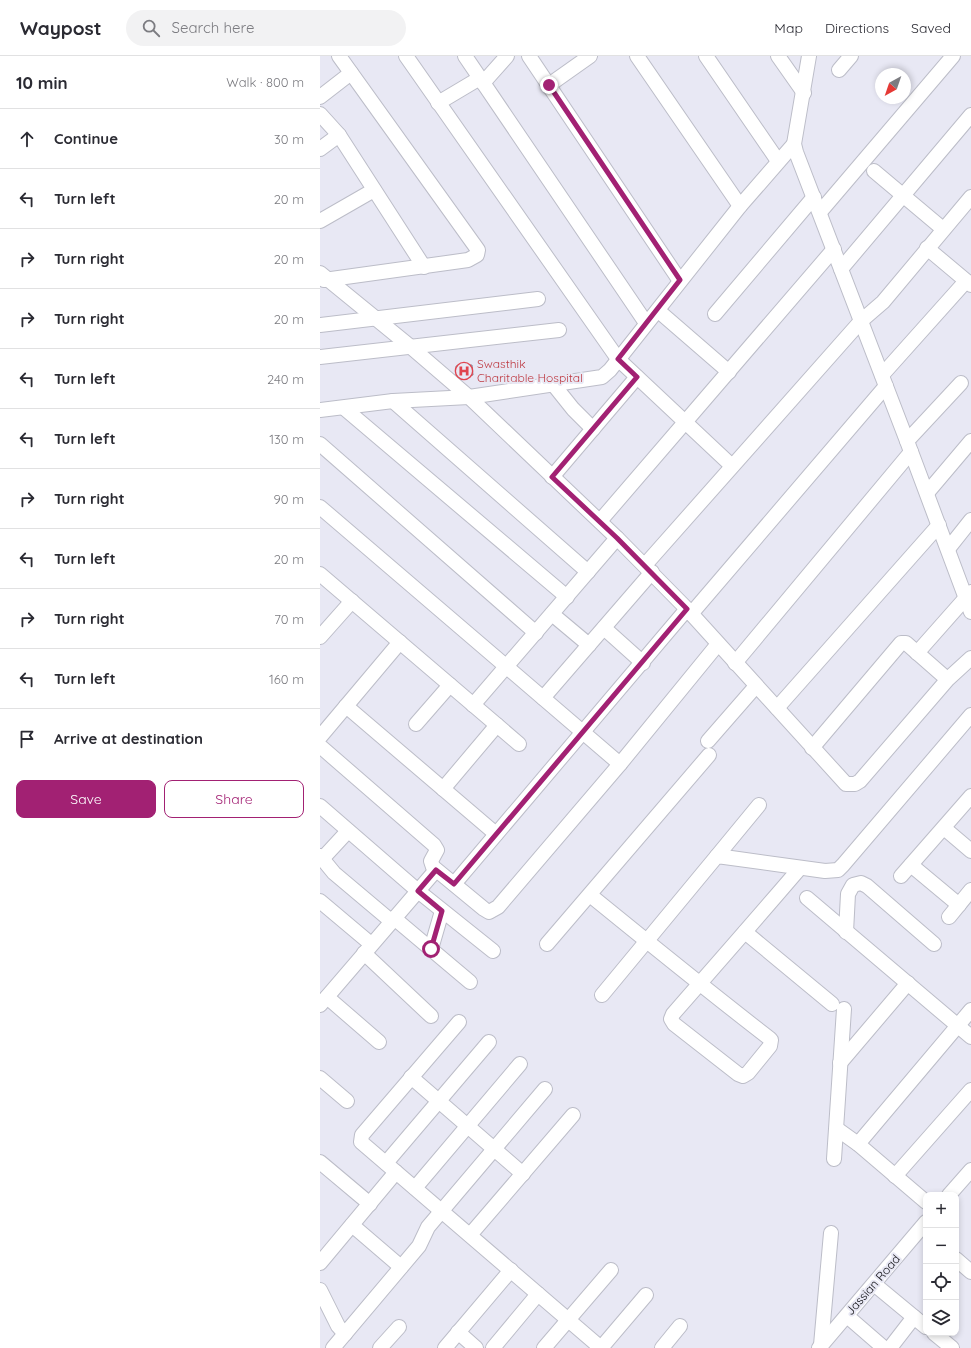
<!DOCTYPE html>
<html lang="en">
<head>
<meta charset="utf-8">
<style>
	body { margin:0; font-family:Quicksand,sans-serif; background:#f2f2f3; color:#2b2b33 }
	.controls { position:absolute; right:12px; bottom:12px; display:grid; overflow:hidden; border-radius:8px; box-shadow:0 2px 6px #0003 }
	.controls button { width:36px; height:36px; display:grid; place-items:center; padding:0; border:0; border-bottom:1px solid #e1e1e2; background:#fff; color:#2b2b33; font:20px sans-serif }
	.compass { position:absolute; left:555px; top:12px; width:36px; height:36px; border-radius:50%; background:#fff; box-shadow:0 2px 6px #0003; rotate:220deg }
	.stop { position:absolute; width:12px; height:12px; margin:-9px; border:3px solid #a22173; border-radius:50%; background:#fff }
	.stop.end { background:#a22173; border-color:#fff; box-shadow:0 1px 4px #0008 }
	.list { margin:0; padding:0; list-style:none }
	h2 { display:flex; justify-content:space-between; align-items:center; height:52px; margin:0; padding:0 16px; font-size:17px }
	h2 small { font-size:13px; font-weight:400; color:#7c7c81 }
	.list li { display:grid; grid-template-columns:26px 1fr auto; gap:12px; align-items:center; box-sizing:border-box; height:60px; padding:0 16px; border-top:1px solid #e1e1e2 }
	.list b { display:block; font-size:15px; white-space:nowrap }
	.list em { font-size:13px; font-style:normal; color:#7c7c81 }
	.actions { display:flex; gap:8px; padding:12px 16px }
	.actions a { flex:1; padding:9px 0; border:1px solid #a22173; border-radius:8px; text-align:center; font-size:14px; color:#a22173 }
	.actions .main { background:#a22173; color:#fff }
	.icon { flex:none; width:22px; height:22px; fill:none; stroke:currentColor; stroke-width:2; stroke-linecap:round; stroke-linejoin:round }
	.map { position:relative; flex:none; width:651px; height:1292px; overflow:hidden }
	header { display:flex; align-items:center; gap:24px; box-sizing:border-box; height:56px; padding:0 20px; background:#fff; border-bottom:1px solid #e1e1e2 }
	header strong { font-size:19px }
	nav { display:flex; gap:22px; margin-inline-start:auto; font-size:14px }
	.search { width:280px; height:36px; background:#f2f2f3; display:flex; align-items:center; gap:10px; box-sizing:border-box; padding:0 14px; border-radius:22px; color:#7c7c81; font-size:15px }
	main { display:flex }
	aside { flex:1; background:#fff }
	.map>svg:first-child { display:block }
	.building { fill:#c0c0f9; stroke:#82838d }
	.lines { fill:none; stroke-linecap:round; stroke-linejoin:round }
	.minor-casing { stroke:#bcbdc8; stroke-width:16 }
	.minor { stroke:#fff; stroke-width:14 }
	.route { stroke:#a22173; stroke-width:5 }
	.labels { text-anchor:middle; stroke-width:4; stroke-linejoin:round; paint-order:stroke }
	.health-label { font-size:12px; fill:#be3a42; stroke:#e8e8f4; text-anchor:start }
	.street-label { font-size:12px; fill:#101014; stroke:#e8e8f4 }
</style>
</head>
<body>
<header>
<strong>Waypost</strong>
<div class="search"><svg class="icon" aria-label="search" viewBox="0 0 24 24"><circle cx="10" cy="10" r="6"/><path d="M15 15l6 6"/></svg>Search here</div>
<nav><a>Map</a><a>Directions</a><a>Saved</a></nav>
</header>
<main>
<aside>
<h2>10 min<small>Walk · 800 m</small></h2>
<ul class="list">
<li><svg class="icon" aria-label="ahead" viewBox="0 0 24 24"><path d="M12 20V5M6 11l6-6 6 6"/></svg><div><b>Continue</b></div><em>30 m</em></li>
<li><svg class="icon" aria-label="left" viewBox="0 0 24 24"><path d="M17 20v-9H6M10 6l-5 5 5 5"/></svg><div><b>Turn left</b></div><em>20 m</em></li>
<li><svg class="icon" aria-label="right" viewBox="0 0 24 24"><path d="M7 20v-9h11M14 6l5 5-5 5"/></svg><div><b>Turn right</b></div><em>20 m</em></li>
<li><svg class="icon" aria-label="right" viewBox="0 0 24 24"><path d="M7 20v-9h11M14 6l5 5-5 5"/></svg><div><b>Turn right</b></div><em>20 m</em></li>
<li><svg class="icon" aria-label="left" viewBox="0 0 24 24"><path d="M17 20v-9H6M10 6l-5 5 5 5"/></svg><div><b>Turn left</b></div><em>240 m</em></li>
<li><svg class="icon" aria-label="left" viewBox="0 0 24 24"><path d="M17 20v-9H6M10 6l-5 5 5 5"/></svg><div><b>Turn left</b></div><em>130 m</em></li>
<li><svg class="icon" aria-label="right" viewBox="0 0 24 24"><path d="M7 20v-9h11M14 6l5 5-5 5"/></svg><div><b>Turn right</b></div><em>90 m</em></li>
<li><svg class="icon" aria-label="left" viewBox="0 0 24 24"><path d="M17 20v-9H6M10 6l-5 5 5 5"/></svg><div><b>Turn left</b></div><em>20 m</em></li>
<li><svg class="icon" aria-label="right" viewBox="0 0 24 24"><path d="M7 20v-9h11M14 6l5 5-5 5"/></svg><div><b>Turn right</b></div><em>70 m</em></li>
<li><svg class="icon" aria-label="left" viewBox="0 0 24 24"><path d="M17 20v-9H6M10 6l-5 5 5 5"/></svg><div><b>Turn left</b></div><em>160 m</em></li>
<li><svg class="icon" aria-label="arrive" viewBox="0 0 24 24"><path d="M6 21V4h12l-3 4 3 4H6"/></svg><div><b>Arrive at destination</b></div></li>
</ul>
<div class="actions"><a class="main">Save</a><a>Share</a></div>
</aside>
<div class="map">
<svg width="651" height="1292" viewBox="0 0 651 1292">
	<rect width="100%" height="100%" fill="#e8e8f4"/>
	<!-- building -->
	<path class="building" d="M152 309 153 319 137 321 136 310Z"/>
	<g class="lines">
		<defs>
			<g id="minor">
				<path d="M86 0 298 303 412 410"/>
				<path d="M145 0 326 267"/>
				<path d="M209 0 360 225"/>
				<path d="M317 0 420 150"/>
				<path d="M386 0 458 105"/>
				<path d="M458 0 484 37"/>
				<path d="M489 0 474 88 476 96 587 385 651 556"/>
				<path d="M519 14 531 0"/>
				<path d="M163 27 187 0"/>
				<path d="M229 29 270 0"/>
				<path d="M0 41 31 17"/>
				<path d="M118 47 160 22"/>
				<path d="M0 58 19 79 104 211"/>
				<path d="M0 93 19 79"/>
				<path d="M554 115 623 173"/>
				<path d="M500 156 633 0"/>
				<path d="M0 165 54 134"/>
				<path d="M607 192 651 229"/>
				<path d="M521 213 651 59"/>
				<path d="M0 217 92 292 149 341 297 482 367 553 526 728H535L540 725 628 623 651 602"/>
				<path d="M4 224 148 204 157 199 158 194 19 0"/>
				<path d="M342 258 409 316"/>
				<path d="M395 258 494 141"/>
				<path d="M0 269 218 243"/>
				<path d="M0 301 239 274"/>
				<path d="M562 319 646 225"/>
				<path d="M233 328 253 353 273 373"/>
				<path d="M73 345 268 516"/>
				<path d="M24 352 247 541"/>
				<path d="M0 354 73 345 149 341 282 321 290 314 420 150 474 88"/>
				<path d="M587 385 641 327"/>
				<path d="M0 388 216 577"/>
				<path d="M232 421 317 321"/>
				<path d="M607 437 651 385"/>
				<path d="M0 451 300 708"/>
				<path d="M280 465 514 193"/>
				<path d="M628 493 651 464"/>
				<path d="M325 509 541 265 563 246 651 141"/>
				<path d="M0 518 199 688"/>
				<path d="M232 558 269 589"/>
				<path d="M371 558 566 330"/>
				<path d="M284 572 323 607"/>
				<path d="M0 581 32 545"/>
				<path d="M597 597 651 536"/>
				<path d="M415 607 591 396"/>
				<path d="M223 642 332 516"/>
				<path d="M153 649 297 482"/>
				<path d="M26 650 176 778"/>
				<path d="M457 652 619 469"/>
				<path d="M96 668 130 629"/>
				<path d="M0 681 80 586"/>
				<path d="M388 685 436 630"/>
				<path d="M0 690 114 789 117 794 111 805 113 811 164 853 169 856 178 851 300 708 398 588"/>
				<path d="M492 692 581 587H586L627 623"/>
				<path d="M123 733 177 669"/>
				<path d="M0 750 98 835 173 895"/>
				<path d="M624 772 651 795"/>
				<path d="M0 800 14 817 71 865"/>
				<path d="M397 800 439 749"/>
				<path d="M3 802 28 775"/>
				<path d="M591 809 639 849"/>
				<path d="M581 820 651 740"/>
				<path d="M134 828 367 553"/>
				<path d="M270 839C329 887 388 935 449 982L451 984 450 990 428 1017 423 1020 418 1018 354 968 351 963 353 958C396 909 438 861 480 812"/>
				<path d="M487 842 651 981"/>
				<path d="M0 845 51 888"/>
				<path d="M629 861 651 834"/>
				<path d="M74 862 150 926"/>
				<path d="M425 876 512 948"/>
				<path d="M526 876 528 838 533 829 541 827 547 830 614 888"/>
				<path d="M227 888 389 699"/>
				<path d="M111 893 122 855"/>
				<path d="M44 897 111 960"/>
				<path d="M282 939 397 800 505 815 518 814 523 809 651 659"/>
				<path d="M7 941 59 986"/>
				<path d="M0 949 116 814"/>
				<path d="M139 966 42 1079 41 1086 281 1292"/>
				<path d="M520 1007 588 927"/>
				<path d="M91 1021 203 1118"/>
				<path d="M0 1022 27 1045"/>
				<path d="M517 1073 538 1088 606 1146"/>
				<path d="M538 1088 651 954"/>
				<path d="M514 1103 524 953"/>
				<path d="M0 1106 50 1148"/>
				<path d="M66 1107 169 986"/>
				<path d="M575 1120 651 1034"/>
				<path d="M95 1132 200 1008"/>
				<path d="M629 1139 651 1114"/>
				<path d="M32 1169 81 1211"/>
				<path d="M150 1179 253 1059"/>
				<path d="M636 1203 651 1216"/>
				<path d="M0 1207 76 1116"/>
				<path d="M554 1228 606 1271"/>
				<path d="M0 1234 18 1270 25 1278"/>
				<path d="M527 1260 564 1292"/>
				<path d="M138 1276 156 1292"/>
				<path d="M614 1277 632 1292"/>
				<path d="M501 1289 511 1177"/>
				<path d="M13 1292 99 1190 108 1171 225 1033"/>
				<path d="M60 1292 79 1271"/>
				<path d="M125 1292 191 1214"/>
				<path d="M173 1292 218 1238"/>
				<path d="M224 1292 291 1214"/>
				<path d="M281 1292 326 1239"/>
				<path d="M342 1292 360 1270"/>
				<path d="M499 1292 606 1166"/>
				<path d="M570 1292 594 1261"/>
			</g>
		</defs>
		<!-- minor casing -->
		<use href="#minor" class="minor-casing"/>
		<!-- minor -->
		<use href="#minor" class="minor"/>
	</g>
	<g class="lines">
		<!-- route -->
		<path class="route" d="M111 893 122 855 98 835 116 814 134 828 367 553 297 482 232 421 317 321 298 303 360 224 229 29"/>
	</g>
	<!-- icons -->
	<defs>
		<symbol id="hospital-ring" viewBox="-11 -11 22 22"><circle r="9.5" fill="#e8e8f4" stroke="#e0444e" stroke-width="1.5"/><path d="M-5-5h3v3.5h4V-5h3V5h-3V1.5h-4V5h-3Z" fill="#e0444e"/></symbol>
	</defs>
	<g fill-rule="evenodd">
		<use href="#hospital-ring" x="134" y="305" width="20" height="20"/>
	</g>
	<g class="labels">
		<!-- health labels -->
		<g class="health-label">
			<text x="157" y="312">Swasthik<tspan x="157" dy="14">Charitable Hospital</tspan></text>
		</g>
		<!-- street labels -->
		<g class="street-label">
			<text transform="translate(553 1229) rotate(-49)" y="4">Jassian Road</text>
		</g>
	</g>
</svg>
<div class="controls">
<button>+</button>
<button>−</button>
<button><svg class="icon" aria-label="locate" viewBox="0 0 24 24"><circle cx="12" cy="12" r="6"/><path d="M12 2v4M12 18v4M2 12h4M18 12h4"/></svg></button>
<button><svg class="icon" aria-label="layers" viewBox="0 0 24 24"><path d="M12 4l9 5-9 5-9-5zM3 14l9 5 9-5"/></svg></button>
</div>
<svg class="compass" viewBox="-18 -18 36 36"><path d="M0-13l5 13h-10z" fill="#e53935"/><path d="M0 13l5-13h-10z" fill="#7c7c81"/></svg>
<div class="stop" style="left:111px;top:893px"></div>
<div class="stop end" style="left:229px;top:29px"></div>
</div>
</main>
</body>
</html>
